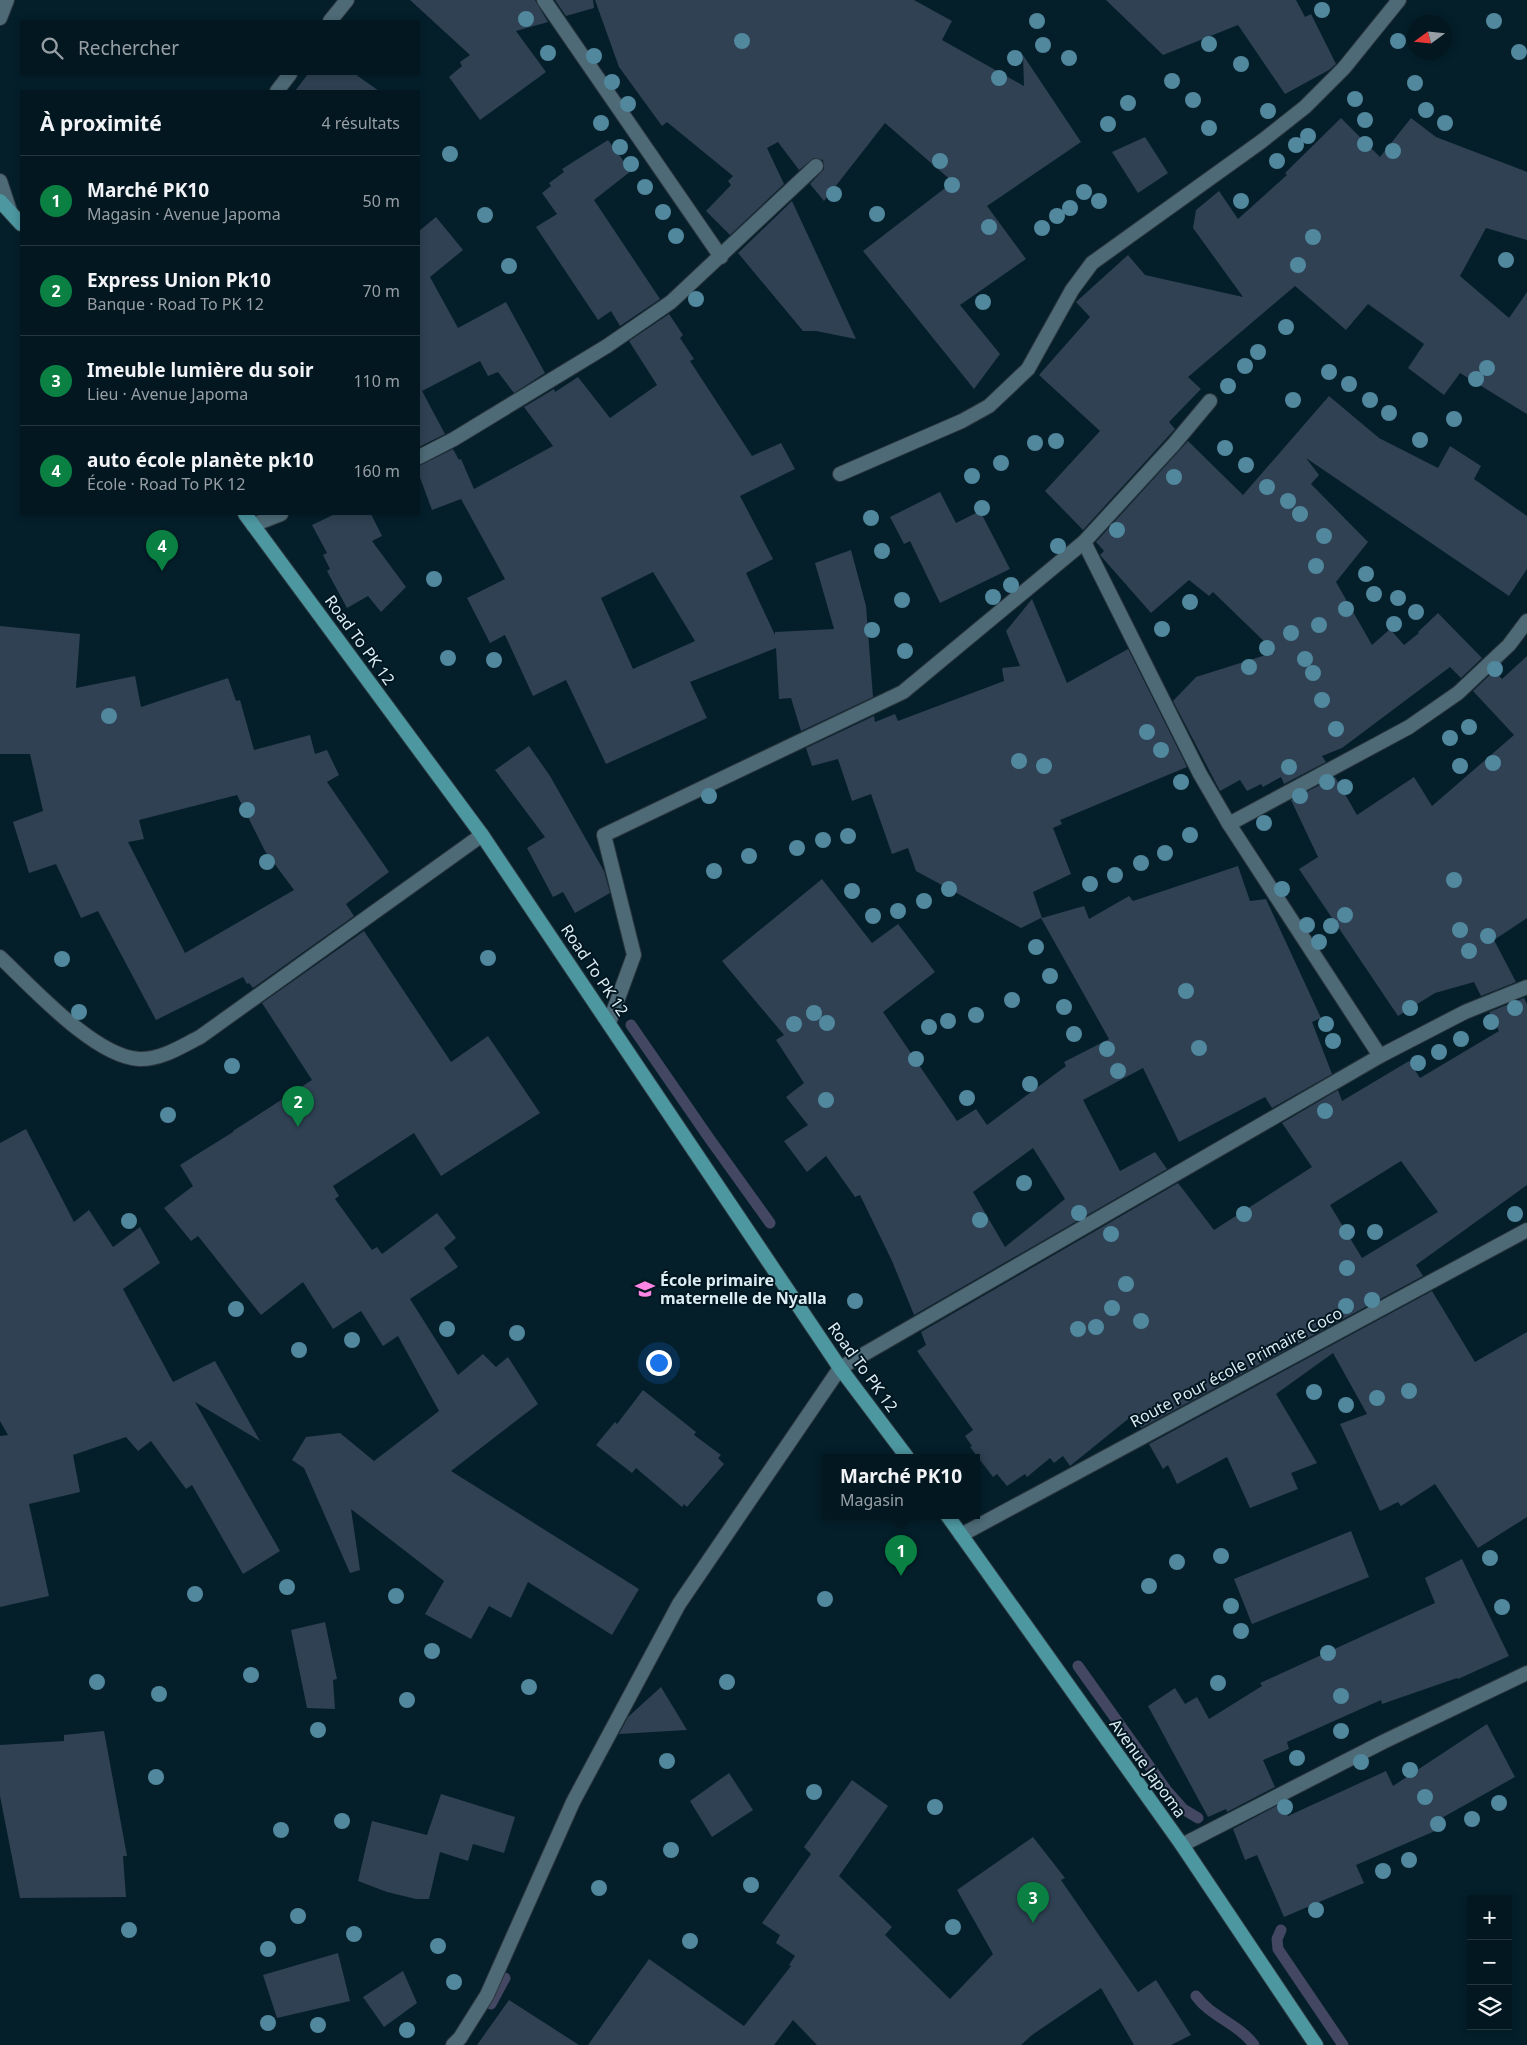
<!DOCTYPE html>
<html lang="fr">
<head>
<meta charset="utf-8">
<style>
	body { margin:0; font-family:"Noto Sans",sans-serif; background:#11242d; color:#f1f3f6 }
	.controls { position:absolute; right:15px; bottom:15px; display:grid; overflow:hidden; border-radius:0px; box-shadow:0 2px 8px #0003 }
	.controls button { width:45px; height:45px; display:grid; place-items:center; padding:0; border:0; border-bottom:1px solid #24363e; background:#031720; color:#f1f3f6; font:25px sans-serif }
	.compass { position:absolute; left:1407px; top:15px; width:45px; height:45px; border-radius:50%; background:#031720; box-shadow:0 2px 8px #0003; rotate:255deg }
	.you { position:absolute; left:658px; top:1362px; width:18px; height:18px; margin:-12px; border:4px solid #fff; border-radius:50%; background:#1a73e8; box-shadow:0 0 0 8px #1a73e833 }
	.badge { display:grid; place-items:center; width:32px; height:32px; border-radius:50%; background:#0b8043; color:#fff; font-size:16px; font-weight:700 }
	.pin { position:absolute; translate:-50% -41px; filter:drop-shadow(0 1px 2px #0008) }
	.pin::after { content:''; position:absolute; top:26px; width:18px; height:15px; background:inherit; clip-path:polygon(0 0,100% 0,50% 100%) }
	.popup { position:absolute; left:822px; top:1454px; width:158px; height:65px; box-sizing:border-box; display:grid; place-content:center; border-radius:0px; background:#031720; filter:drop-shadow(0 1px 4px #0005); font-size:16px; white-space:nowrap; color:#979fa5 }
	.popup b { font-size:19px; color:#f1f3f6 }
	.popup::after { content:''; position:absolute; left:50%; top:100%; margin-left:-10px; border:10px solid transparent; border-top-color:#031720 }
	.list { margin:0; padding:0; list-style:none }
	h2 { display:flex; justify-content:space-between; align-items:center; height:65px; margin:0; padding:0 20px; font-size:21px }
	h2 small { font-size:16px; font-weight:400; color:#979fa5 }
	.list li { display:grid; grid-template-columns:32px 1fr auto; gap:15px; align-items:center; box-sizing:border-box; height:90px; padding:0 20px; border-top:1px solid #24363e }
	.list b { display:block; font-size:19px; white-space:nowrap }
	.list p { margin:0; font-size:16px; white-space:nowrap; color:#979fa5 }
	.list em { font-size:16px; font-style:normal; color:#979fa5 }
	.icon { flex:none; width:28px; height:28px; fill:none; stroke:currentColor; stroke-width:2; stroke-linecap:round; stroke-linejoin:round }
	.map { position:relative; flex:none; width:1527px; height:2045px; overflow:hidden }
	.search { position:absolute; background:#031720; box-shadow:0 2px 8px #0003; left:20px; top:20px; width:400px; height:55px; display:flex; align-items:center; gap:12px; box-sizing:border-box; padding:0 18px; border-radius:0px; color:#979fa5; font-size:19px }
	.panel { position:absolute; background:#031720; box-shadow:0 2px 8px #0003; left:20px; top:90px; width:400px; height:425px; border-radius:0px }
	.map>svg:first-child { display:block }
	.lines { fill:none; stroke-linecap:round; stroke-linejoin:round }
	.stream { stroke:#434761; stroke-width:11 }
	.building { fill:#2f4153; fill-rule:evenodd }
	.minor-casing { stroke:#2c363d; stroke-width:16 }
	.primary-casing { stroke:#2c363d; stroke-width:16 }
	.minor { stroke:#4d6a76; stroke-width:14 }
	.primary { stroke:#4d97a1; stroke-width:14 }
	.tree { fill:#52889e }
	.labels { text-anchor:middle; stroke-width:4; stroke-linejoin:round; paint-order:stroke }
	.street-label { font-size:16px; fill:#dcecf3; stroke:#001620 }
	.poi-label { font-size:16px; font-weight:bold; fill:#dcecf3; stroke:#001620; text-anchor:start }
</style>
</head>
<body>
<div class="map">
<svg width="1527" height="2045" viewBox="0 0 1527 2045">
	<rect width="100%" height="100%" fill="#041f2a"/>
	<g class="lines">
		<!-- stream -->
		<g class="stream">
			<path d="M631 1025 709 1138 770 1223"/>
			<path d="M1078 1666 1167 1791 1183 1809 1198 1818"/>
			<path d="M1281 1930 1277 1939 1278 1949 1343 2045"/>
			<path d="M1196 1996C1211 2017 1239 2024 1254 2045"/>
			<path d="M491 2004 505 1978"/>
		</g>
	</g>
	<!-- building -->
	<g class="building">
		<path d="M410 0H535L548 22 516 31 546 72 480 120 449 77 462 66 460 62 470 55Z"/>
		<path d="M555 0H593L594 8 566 16Z"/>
		<path d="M595 0H914L952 21 942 40 1024 86 1023 55 1081 142 987 206 1026 259 960 305 1000 354 974 389 863 251 953 182 885 123 824 201 810 184 824 169 823 160 814 158 799 170 778 142 767 148 784 184 730 235 706 211 731 185 728 181 733 176 667 122 662 126 619 67Z"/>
		<path d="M1106 0H1296L1305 17 1311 14 1336 64 1329 70 1285 94 1238 25 1163 55Z"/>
		<path d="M308 74H355L379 91H295Z"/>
		<path d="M1341 118 1380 157 1411 118 1436 137 1527 172V240L1486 228 1460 276 1509 318 1527 292V414L1460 373 1444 395 1408 368 1424 344 1368 304 1346 330 1295 286 1188 377 1201 389 1169 422 1175 429 1083 530 1045 491 1100 431 1039 375 1090 317 1076 302 1128 255 1145 275 1243 297 1193 228 1196 210 1219 191 1238 219 1287 175 1285 173Z"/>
		<path d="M1145 137 1168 173 1138 193 1112 152Z"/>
		<path d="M608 140 631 171 594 200 660 299 620 326 611 311 598 320 536 227 557 214 542 193 551 186 549 183 564 172 562 169Z"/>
		<path d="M792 201 856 339 816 331H803L738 253Z"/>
		<path d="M436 217 463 250 430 277 458 328 506 302 545 373 514 393 498 372 488 376 480 361 422 391 445 434 419 447V231Z"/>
		<path d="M669 314 683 335 680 338 694 359 690 361 752 456 781 443 795 469 740 496 773 559 746 573 775 635V632L834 629 815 563 851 550 866 606 873 697 801 731 791 698 779 699 776 648 690 682 707 718 606 764 566 680 533 696 505 635 490 643 467 598 505 579 461 499 432 510 419 475V466L453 449 459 460 461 459 474 489 553 446 524 407 554 389 555 392 578 377 610 418 657 385 629 341ZM653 572 695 641 633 669 601 598Z"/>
		<path d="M1329 396 1379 438 1438 468 1450 446 1481 466 1474 479 1527 516V569L1509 596 1306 458 1319 475 1311 484 1368 542 1336 582 1372 645 1390 629 1404 645 1419 633 1418 632 1438 613 1482 658 1461 678 1450 667 1342 748 1322 756 1326 762 1284 784 1281 777 1263 787 1261 784 1247 791 1240 780 1220 791 1173 701 1196 677 1275 652 1213 592 1209 596 1189 580 1151 613 1100 555 1104 551 1096 542 1188 441 1243 495Z"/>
		<path d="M940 492 956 523 980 511 1010 569 940 603 910 541 904 544 890 517Z"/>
		<path d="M335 514H371L382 536 372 541 406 587 381 612 368 596 347 608 327 571 330 569 323 555 327 553 312 525Z"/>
		<path d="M1032 599 1067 683 1128 649 1187 767 1060 820 1062 824 1053 828 1071 874 1033 892 1042 918 1084 906 1089 919 1129 896 1133 901 1238 866 1250 901 1266 899 1321 1018 1312 1022 1332 1074 1272 1108 1265 1097 1179 1142 1143 1068 1083 1100 1120 1171 1155 1152 1167 1169 914 1315 892 1261 860 1195 855 1197 826 1156 807 1172 784 1141 808 1125 786 1097 804 1083 776 1040 784 1035 722 961 822 879 872 943 898 924 935 972 883 1012 957 1121 976 1109 987 1125 1066 1066 1064 1062 1109 1039 1041 918 1021 928 916 871 908 848 892 854 871 794 852 801 838 759 812 766 806 748 874 716 875 722 895 714 898 721 1004 681 1002 668 1020 666 1006 631ZM1033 1148 1065 1199 1005 1247 973 1192Z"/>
		<path d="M0 626 80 634 76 688 135 676 141 707 228 678 236 701 240 700 254 750 310 735 315 754 327 750 339 775 327 782 389 872 346 904 354 916 253 988 249 983 247 984 243 977 156 1020 98 911 81 918 56 864 29 873 13 822 43 811 30 754H0ZM237 795 265 851 294 890 185 953 128 842 144 839 139 820Z"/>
		<path d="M1527 656V918L1494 940 1516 982 1481 996 1474 982 1435 993 1398 1016 1299 869 1318 857 1291 800 1335 777 1357 815 1414 777 1432 806 1514 735 1473 691 1494 671 1502 679Z"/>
		<path d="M529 746 550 776 604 871 610 893 575 913 563 892 553 897 527 848 545 837 495 770Z"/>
		<path d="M364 931 451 1062 488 1036 540 1113 441 1176 414 1133 333 1186 339 1196 335 1199 372 1250 377 1247 382 1254 437 1213 456 1238 444 1248 458 1267 410 1299 458 1375 483 1354 496 1367 508 1357 538 1404 451 1471 639 1589 612 1635 528 1582 511 1618 489 1606 471 1639 425 1614 444 1581 351 1509 360 1570 350 1573 304 1468 292 1460 306 1437 340 1433 374 1461 439 1411 398 1336 383 1346 361 1311 333 1329 303 1282 261 1315 198 1236 191 1241 164 1208 193 1186 180 1165 233 1132V1131L312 1080 262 1003Z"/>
		<path d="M1524 998 1527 1004V1185L1416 1265 1423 1276 1141 1428 1133 1415 1070 1466 1063 1456 1054 1463 1050 1458 1027 1477 1025 1474 1007 1486 997 1474 993 1477 970 1447 972 1446 965 1436 973 1430 917 1351 926 1345 921 1332 1178 1183 1214 1230 1312 1167 1282 1123 1338 1090 1342 1101 1409 1061 1420 1078 1499 1031 1489 1012ZM1401 1161 1438 1212 1362 1258 1330 1205Z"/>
		<path d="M26 1129 74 1222 89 1210 113 1247 140 1227 160 1263 123 1289 173 1382 215 1361 260 1441 195 1402 280 1551 243 1574 192 1485 186 1489 151 1441 138 1451 126 1437 73 1455 80 1492 29 1504 49 1596 0 1607V1436L8 1435 0 1421V1143Z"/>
		<path d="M1432 1291 1475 1362 1527 1332V1517L1478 1548 1435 1484 1401 1506 1398 1502 1380 1511 1340 1424 1367 1414 1333 1353 1276 1394 1317 1463 1291 1473 1298 1489 1250 1508 1227 1457 1177 1484 1168 1465 1163 1469 1149 1444Z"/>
		<path d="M643 1390 696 1432 694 1435 721 1455 718 1458 724 1464 687 1507 684 1504 682 1507 636 1468 632 1473 596 1445 615 1422 617 1424Z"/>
		<path d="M1351 1531 1369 1577 1252 1624 1234 1579Z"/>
		<path d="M1462 1559 1509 1656 1458 1679 1457 1678 1382 1704 1381 1700 1287 1742 1289 1749 1263 1760 1275 1787 1227 1812 1226 1809 1208 1817 1148 1706 1175 1688 1185 1704 1197 1697 1209 1719 1262 1686 1260 1683 1435 1603 1425 1578Z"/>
		<path d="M325 1622 337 1679 333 1680 335 1709 307 1708 291 1630Z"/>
		<path d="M661 1687 687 1730 619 1734 628 1717Z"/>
		<path d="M1487 1724 1515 1777 1431 1824 1435 1831 1356 1865 1364 1883 1284 1917 1257 1855 1245 1860 1233 1829 1282 1803 1288 1816 1386 1771 1393 1786Z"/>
		<path d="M104 1731 127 1856H123L126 1897 20 1898 0 1796V1745L64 1741V1735Z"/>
		<path d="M729 1773 753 1810 712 1837 690 1801Z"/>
		<path d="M852 1780 888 1806 839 1876 892 1927 885 1935 950 1999 993 1954 957 1890 1033 1837 1065 1878 1061 1880 1138 1992 1156 1980 1191 2035 1171 2045H1134L1101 1988 1032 2035 1021 2045H817L793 2020 774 2045H588L649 1959 744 2026 791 1966 789 1965 795 1956 776 1943 780 1935 762 1923 811 1854 804 1847Z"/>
		<path d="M441 1794 515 1817 504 1853 473 1844 468 1861 440 1852 429 1899H416L387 1892 358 1881 372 1821 427 1835Z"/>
		<path d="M338 1953 350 2001 277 2018 263 1975Z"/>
		<path d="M403 1971 417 2003 384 2027 363 1997Z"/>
		<path d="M509 2000 579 2045H477Z"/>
	</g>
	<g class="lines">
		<defs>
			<g id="minor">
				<path d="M544 0 721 257"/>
				<path d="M0 18 7 0"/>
				<path d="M330 21 347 0"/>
				<path d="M277 91 290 74"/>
				<path d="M0 181 10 211"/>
				<path d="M419 457 454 439 607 346 671 302 816 166"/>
				<path d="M840 474 962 421 989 406 1028 369 1072 290 1092 263 1262 141 1305 107 1344 68 1399 0"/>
				<path d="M253 525 281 514"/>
				<path d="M1084 542 1200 774 1229 824 1380 1056"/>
				<path d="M1229 824 1409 727 1458 693 1509 645 1527 621"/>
				<path d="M0 957C32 987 95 1057 139 1059 161 1060 182 1046 200 1037L482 835"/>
				<path d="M609 1023 634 955 604 835 903 692 1084 542 1174 444 1210 401"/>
				<path d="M961 1535 1527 1230"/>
				<path d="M1182 1845 1383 1742 1527 1673"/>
				<path d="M453 2045 460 2038 487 1995 573 1802 679 1604 840 1368 1380 1056 1465 1012 1527 987"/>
			</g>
			<g id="primary">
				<path d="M0 201 21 224"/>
				<path d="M245 514 482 835 840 1368 907 1457"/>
				<path d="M947 1515 1182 1845 1316 2045"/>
			</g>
		</defs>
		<!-- minor casing -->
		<use href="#minor" class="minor-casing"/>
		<!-- primary casing -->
		<use href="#primary" class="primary-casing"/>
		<!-- minor -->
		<use href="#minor" class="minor"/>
		<!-- primary -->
		<use href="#primary" class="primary"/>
	</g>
	<!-- trees -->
	<g class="tree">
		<circle cx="1322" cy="10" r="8"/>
		<circle cx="526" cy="19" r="8"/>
		<circle cx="1037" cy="21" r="8"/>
		<circle cx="1494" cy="21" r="8"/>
		<circle cx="742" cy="41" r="8"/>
		<circle cx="1398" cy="41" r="8"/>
		<circle cx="1209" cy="44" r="8"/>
		<circle cx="1043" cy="45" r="8"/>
		<circle cx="1519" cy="52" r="8"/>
		<circle cx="548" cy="53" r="8"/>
		<circle cx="594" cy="56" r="8"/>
		<circle cx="1015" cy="58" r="8"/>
		<circle cx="1069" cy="58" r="8"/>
		<circle cx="1241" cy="64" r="8"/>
		<circle cx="999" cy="78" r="8"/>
		<circle cx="1172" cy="81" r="8"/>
		<circle cx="612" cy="82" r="8"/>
		<circle cx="1415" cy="83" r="8"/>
		<circle cx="1355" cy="99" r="8"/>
		<circle cx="1193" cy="100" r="8"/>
		<circle cx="1128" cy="103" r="8"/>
		<circle cx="628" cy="104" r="8"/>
		<circle cx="1426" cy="110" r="8"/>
		<circle cx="1268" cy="111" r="8"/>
		<circle cx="1365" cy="120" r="8"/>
		<circle cx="601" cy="123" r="8"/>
		<circle cx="1445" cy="123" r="8"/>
		<circle cx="1108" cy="124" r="8"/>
		<circle cx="1209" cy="128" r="8"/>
		<circle cx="1308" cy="136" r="8"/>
		<circle cx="1365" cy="144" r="8"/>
		<circle cx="1296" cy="145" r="8"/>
		<circle cx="620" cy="147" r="8"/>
		<circle cx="1393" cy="151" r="8"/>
		<circle cx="450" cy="154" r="8"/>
		<circle cx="940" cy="161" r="8"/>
		<circle cx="1277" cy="161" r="8"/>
		<circle cx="631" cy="164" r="8"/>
		<circle cx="952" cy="185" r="8"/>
		<circle cx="645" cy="187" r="8"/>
		<circle cx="1084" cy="192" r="8"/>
		<circle cx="834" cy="194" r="8"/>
		<circle cx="1099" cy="201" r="8"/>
		<circle cx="1241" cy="201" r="8"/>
		<circle cx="1070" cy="208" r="8"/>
		<circle cx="663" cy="212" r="8"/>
		<circle cx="877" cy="214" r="8"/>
		<circle cx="485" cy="215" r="8"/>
		<circle cx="1057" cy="216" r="8"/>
		<circle cx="989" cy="227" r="8"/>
		<circle cx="1042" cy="228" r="8"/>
		<circle cx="676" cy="236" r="8"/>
		<circle cx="1313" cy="237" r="8"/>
		<circle cx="1506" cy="260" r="8"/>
		<circle cx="1298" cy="265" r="8"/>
		<circle cx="509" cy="266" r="8"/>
		<circle cx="696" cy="299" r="8"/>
		<circle cx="983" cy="302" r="8"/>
		<circle cx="1286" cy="327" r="8"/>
		<circle cx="1258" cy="352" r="8"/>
		<circle cx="1245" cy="366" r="8"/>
		<circle cx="1487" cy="368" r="8"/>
		<circle cx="1329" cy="372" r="8"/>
		<circle cx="1476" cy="379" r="8"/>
		<circle cx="1349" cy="384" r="8"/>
		<circle cx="1228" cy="386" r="8"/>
		<circle cx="1293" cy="400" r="8"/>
		<circle cx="1370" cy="400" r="8"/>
		<circle cx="1389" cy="413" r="8"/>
		<circle cx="1454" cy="419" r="8"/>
		<circle cx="1420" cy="440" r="8"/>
		<circle cx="1056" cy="441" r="8"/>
		<circle cx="1035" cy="443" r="8"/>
		<circle cx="1225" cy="448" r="8"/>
		<circle cx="1001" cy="463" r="8"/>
		<circle cx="1246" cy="465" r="8"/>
		<circle cx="972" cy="476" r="8"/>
		<circle cx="1174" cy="477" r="8"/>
		<circle cx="1267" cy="487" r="8"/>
		<circle cx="1288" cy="501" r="8"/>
		<circle cx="982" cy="508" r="8"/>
		<circle cx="1300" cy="514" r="8"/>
		<circle cx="871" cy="518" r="8"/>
		<circle cx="1117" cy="530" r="8"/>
		<circle cx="1324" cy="536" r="8"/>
		<circle cx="1058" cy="546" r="8"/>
		<circle cx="882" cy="551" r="8"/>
		<circle cx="1316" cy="566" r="8"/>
		<circle cx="1366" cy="574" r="8"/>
		<circle cx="434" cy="579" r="8"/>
		<circle cx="1011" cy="585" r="8"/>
		<circle cx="1374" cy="594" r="8"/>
		<circle cx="993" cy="597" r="8"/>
		<circle cx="1398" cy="598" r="8"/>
		<circle cx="902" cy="600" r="8"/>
		<circle cx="1190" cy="602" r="8"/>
		<circle cx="1346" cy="609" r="8"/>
		<circle cx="1416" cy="612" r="8"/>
		<circle cx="1394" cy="624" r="8"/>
		<circle cx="1319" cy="625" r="8"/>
		<circle cx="1162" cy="629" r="8"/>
		<circle cx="872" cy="630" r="8"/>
		<circle cx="1291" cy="633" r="8"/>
		<circle cx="1267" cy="648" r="8"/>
		<circle cx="905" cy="651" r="8"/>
		<circle cx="448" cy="658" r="8"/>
		<circle cx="1305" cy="659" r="8"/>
		<circle cx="494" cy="660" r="8"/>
		<circle cx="1249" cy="667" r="8"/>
		<circle cx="1495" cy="669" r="8"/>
		<circle cx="1313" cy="673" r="8"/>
		<circle cx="1322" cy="700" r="8"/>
		<circle cx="109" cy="716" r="8"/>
		<circle cx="1469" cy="727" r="8"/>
		<circle cx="1336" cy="729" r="8"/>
		<circle cx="1147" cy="732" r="8"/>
		<circle cx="1450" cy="738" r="8"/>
		<circle cx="1161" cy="750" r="8"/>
		<circle cx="1019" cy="761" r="8"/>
		<circle cx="1493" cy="763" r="8"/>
		<circle cx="1044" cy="766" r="8"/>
		<circle cx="1460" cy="766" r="8"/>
		<circle cx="1289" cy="767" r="8"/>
		<circle cx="1181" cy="782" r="8"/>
		<circle cx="1327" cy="782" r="8"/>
		<circle cx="1345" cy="787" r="8"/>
		<circle cx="709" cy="796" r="8"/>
		<circle cx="1300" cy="796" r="8"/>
		<circle cx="247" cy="810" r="8"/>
		<circle cx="1264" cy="823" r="8"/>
		<circle cx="1190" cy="835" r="8"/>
		<circle cx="848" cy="836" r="8"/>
		<circle cx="823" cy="840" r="8"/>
		<circle cx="797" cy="848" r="8"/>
		<circle cx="1165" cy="853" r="8"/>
		<circle cx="749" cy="856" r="8"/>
		<circle cx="267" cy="862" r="8"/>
		<circle cx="1141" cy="863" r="8"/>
		<circle cx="714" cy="871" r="8"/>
		<circle cx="1115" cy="875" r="8"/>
		<circle cx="1454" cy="880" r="8"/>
		<circle cx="1090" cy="884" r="8"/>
		<circle cx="949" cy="889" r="8"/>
		<circle cx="1282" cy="889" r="8"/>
		<circle cx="852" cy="891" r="8"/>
		<circle cx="924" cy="901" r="8"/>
		<circle cx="898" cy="911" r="8"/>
		<circle cx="1345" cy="915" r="8"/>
		<circle cx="873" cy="916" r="8"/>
		<circle cx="1307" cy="925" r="8"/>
		<circle cx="1331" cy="926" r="8"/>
		<circle cx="1460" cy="930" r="8"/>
		<circle cx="1488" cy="936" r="8"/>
		<circle cx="1319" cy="942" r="8"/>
		<circle cx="1036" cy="947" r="8"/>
		<circle cx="1469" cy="951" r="8"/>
		<circle cx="488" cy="958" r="8"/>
		<circle cx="62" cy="959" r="8"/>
		<circle cx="1050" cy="976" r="8"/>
		<circle cx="1186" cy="991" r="8"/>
		<circle cx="1012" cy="1000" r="8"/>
		<circle cx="1064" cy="1007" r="8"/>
		<circle cx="1410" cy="1008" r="8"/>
		<circle cx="1515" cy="1008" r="8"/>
		<circle cx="79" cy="1012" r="8"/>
		<circle cx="814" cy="1013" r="8"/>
		<circle cx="976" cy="1015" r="8"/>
		<circle cx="948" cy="1021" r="8"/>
		<circle cx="1491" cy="1022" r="8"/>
		<circle cx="827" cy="1023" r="8"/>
		<circle cx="794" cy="1024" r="8"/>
		<circle cx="1326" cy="1024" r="8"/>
		<circle cx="929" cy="1027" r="8"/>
		<circle cx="1074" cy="1034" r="8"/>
		<circle cx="1461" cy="1039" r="8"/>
		<circle cx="1333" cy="1041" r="8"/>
		<circle cx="1199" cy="1048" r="8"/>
		<circle cx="1107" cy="1049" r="8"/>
		<circle cx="1439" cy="1052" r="8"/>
		<circle cx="916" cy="1059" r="8"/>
		<circle cx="1418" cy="1063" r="8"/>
		<circle cx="232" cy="1066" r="8"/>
		<circle cx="1118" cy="1071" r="8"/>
		<circle cx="1030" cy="1084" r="8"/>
		<circle cx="967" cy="1098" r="8"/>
		<circle cx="826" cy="1100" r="8"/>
		<circle cx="1325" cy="1111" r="8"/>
		<circle cx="168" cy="1115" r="8"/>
		<circle cx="1024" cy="1183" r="8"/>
		<circle cx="1079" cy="1213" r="8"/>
		<circle cx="1244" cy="1214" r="8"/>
		<circle cx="1515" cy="1214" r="8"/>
		<circle cx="980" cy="1220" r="8"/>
		<circle cx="129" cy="1221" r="8"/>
		<circle cx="1347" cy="1232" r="8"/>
		<circle cx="1375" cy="1232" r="8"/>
		<circle cx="1111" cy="1234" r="8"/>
		<circle cx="1347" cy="1268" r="8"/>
		<circle cx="1126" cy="1284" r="8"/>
		<circle cx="1372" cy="1300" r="8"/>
		<circle cx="855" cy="1301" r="8"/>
		<circle cx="1346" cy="1306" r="8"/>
		<circle cx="1112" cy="1308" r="8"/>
		<circle cx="236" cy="1309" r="8"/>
		<circle cx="1141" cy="1321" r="8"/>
		<circle cx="1096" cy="1327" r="8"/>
		<circle cx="447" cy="1329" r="8"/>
		<circle cx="1078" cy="1329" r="8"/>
		<circle cx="517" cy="1333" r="8"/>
		<circle cx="352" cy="1340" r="8"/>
		<circle cx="299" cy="1350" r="8"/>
		<circle cx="1409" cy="1391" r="8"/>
		<circle cx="1314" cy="1392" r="8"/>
		<circle cx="1377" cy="1398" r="8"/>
		<circle cx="1346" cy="1405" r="8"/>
		<circle cx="1221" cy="1556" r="8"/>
		<circle cx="1490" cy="1558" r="8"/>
		<circle cx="1177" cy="1562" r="8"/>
		<circle cx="1149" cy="1586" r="8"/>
		<circle cx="287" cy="1587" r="8"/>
		<circle cx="195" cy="1594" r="8"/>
		<circle cx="396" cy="1596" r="8"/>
		<circle cx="825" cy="1599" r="8"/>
		<circle cx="1231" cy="1606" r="8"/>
		<circle cx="1502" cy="1607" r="8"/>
		<circle cx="1241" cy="1631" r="8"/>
		<circle cx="432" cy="1651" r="8"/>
		<circle cx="1328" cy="1653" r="8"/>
		<circle cx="251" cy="1675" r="8"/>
		<circle cx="97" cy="1682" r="8"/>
		<circle cx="727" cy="1682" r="8"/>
		<circle cx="1218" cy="1683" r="8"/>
		<circle cx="529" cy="1687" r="8"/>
		<circle cx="159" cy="1694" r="8"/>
		<circle cx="1341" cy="1696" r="8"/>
		<circle cx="407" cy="1700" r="8"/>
		<circle cx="318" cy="1730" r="8"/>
		<circle cx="1341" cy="1731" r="8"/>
		<circle cx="1297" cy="1758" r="8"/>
		<circle cx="667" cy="1761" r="8"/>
		<circle cx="1361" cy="1762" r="8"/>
		<circle cx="1410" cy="1770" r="8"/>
		<circle cx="156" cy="1777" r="8"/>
		<circle cx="814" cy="1792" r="8"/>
		<circle cx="1425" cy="1797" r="8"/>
		<circle cx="1499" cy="1803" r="8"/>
		<circle cx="935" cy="1807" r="8"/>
		<circle cx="1285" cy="1807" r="8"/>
		<circle cx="1472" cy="1819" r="8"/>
		<circle cx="342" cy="1821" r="8"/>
		<circle cx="1438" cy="1824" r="8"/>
		<circle cx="281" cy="1830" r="8"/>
		<circle cx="671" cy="1850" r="8"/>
		<circle cx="1409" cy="1860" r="8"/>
		<circle cx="1383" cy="1871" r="8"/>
		<circle cx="751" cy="1885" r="8"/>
		<circle cx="599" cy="1888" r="8"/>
		<circle cx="1316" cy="1910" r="8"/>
		<circle cx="298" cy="1916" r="8"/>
		<circle cx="953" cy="1927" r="8"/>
		<circle cx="129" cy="1930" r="8"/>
		<circle cx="354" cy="1934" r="8"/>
		<circle cx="690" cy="1941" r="8"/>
		<circle cx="438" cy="1946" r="8"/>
		<circle cx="268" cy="1949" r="8"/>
		<circle cx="454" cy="1982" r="8"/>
		<circle cx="268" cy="2023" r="8"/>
		<circle cx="318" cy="2025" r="8"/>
		<circle cx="407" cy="2030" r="8"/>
	</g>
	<!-- icons -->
	<defs>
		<symbol id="school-bare" viewBox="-9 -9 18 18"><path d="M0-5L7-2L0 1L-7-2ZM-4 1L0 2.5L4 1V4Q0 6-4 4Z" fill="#fc86e3" stroke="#001620" stroke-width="2.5" paint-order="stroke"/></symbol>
	</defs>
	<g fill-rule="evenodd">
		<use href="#school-bare" x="631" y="1275" width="28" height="28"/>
	</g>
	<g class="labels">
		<!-- street labels -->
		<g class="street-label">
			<text transform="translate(360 640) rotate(54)" y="6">Road To PK 12</text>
			<text transform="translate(595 970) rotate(56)" y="6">Road To PK 12</text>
			<text transform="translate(863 1367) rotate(54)" y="6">Road To PK 12</text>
			<text transform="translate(1236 1367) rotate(-28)" y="6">Route Pour école Primaire Coco</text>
			<text transform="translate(1148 1768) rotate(54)" y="6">Avenue Japoma</text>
		</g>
		<!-- poi labels -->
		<g class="poi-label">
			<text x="660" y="1286">École primaire<tspan x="660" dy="18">maternelle de Nyalla</tspan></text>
		</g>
	</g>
</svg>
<div class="controls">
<button>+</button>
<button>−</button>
<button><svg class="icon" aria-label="layers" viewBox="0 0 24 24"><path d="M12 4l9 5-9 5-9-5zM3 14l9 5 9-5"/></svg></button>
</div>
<svg class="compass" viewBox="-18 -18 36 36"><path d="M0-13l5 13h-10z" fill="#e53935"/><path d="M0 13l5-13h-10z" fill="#979fa5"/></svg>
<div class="you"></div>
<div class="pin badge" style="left:901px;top:1576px">1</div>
<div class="popup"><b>Marché PK10</b>Magasin</div>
<div class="pin badge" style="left:298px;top:1127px">2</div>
<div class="pin badge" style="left:1033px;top:1923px">3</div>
<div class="pin badge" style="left:162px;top:571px">4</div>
<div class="search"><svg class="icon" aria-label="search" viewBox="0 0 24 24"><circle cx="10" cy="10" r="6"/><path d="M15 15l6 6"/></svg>Rechercher</div>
<section class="panel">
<h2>À proximité<small>4 résultats</small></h2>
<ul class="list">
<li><span class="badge">1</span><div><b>Marché PK10</b><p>Magasin · Avenue Japoma</p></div><em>50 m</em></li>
<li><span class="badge">2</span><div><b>Express Union Pk10</b><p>Banque · Road To PK 12</p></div><em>70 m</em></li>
<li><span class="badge">3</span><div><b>Imeuble lumière du soir</b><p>Lieu · Avenue Japoma</p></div><em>110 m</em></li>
<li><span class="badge">4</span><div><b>auto école planète pk10</b><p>École · Road To PK 12</p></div><em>160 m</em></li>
</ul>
</section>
</div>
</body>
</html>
